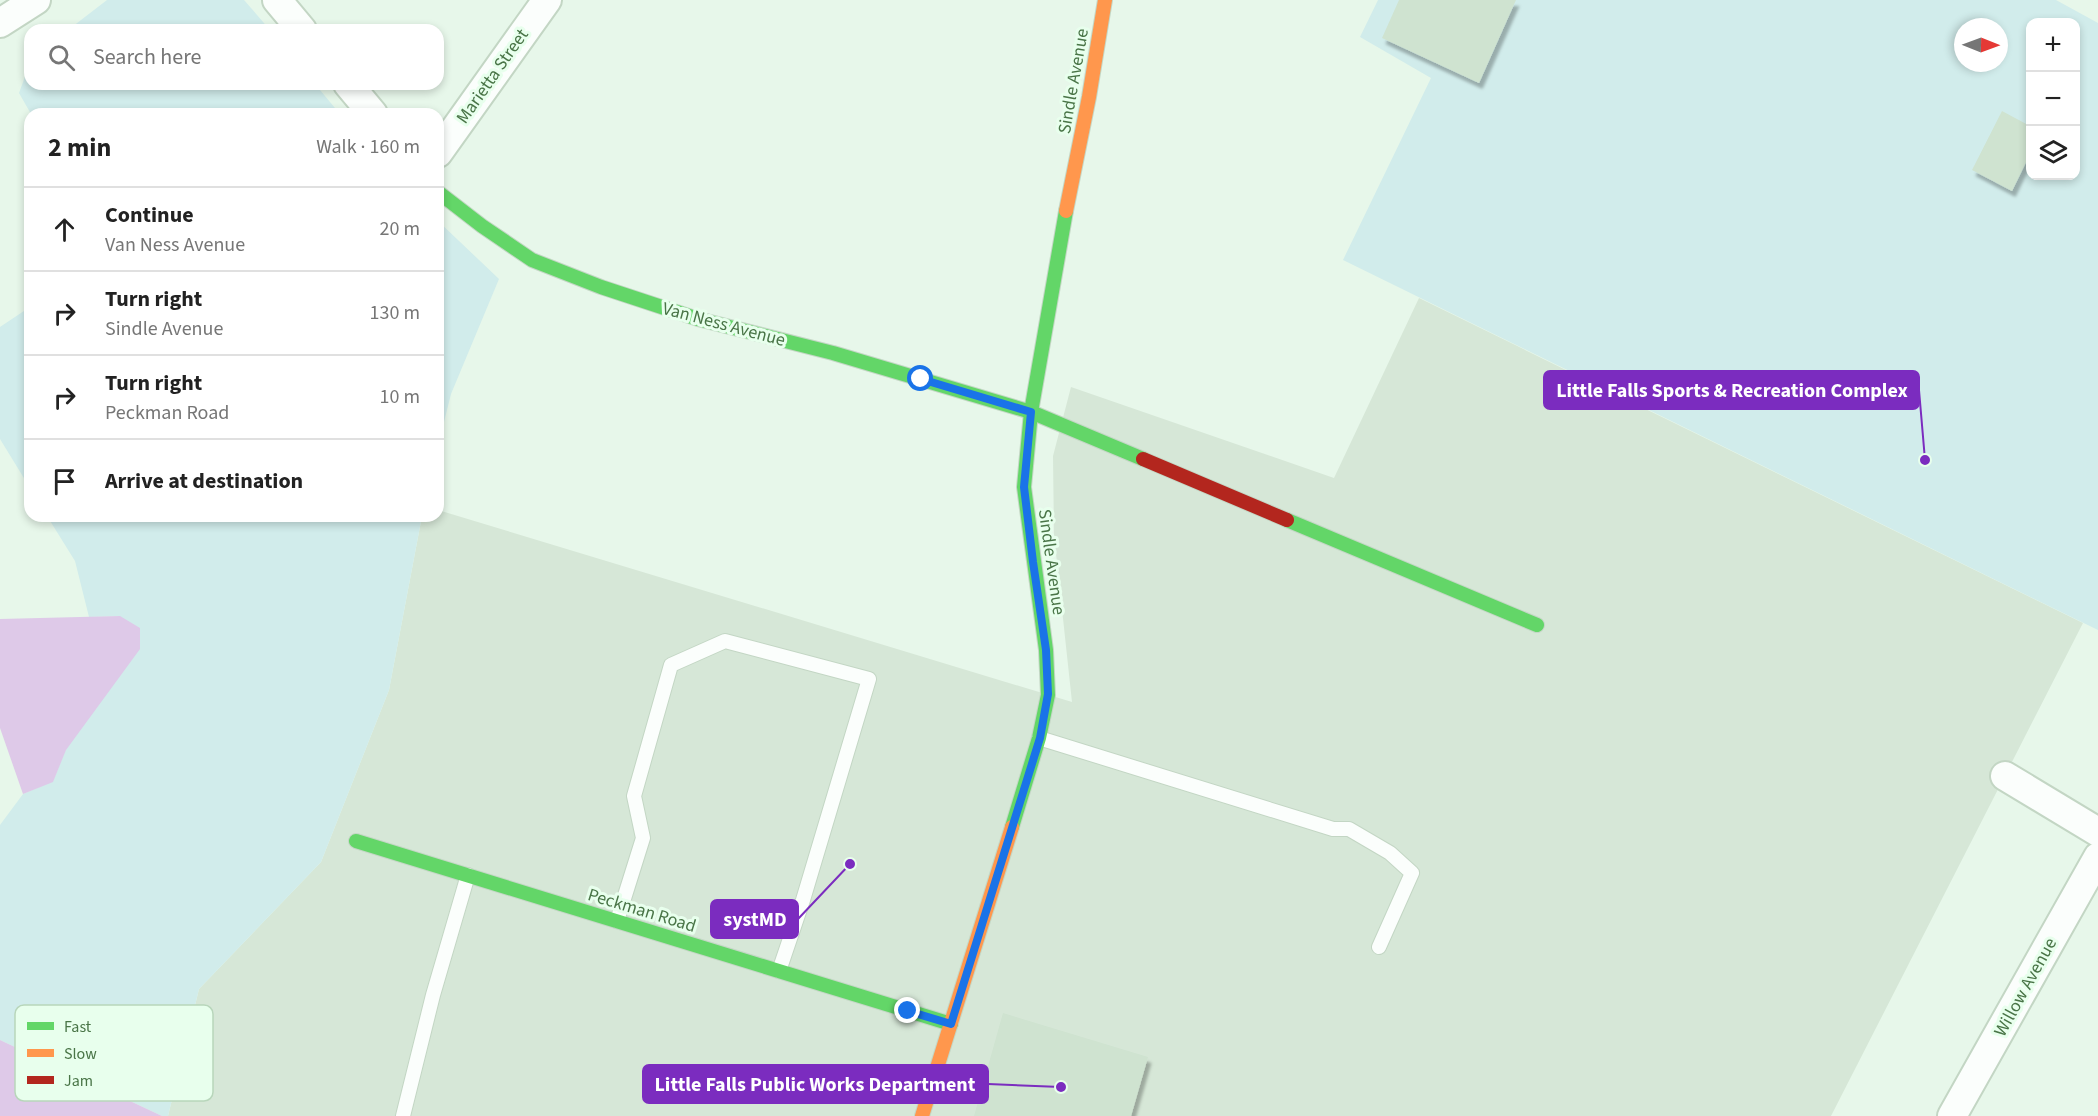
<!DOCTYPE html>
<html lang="en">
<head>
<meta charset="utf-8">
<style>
	body { margin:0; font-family:"Source Sans 3",sans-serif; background:#f2f2f2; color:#222 }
	.controls { position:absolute; right:18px; top:18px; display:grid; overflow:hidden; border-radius:12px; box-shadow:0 3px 9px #0003 }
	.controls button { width:54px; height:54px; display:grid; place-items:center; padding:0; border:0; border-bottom:2px solid #e0e0e0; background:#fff; color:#222; font:30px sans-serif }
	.compass { position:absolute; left:1954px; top:18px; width:54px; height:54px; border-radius:50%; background:#fff; box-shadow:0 3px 9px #0003; rotate:91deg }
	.stop { position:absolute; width:18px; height:18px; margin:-14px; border:4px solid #1a73e8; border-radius:50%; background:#fff }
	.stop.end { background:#1a73e8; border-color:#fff; box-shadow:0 2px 6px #0008 }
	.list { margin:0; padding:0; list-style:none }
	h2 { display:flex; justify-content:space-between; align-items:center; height:78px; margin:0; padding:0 24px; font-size:26px }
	h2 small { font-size:20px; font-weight:400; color:#767676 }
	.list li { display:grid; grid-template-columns:39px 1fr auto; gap:18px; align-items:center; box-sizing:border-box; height:84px; padding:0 24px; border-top:2px solid #e0e0e0 }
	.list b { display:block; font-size:22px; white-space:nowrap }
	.list p { margin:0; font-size:20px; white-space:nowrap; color:#767676 }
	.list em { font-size:20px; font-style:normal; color:#767676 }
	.icon { flex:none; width:33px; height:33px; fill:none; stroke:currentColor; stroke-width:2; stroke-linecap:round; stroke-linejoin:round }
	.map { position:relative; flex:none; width:2098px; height:1116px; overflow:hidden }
	.search { position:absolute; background:#fff; box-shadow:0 3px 9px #0003; left:24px; top:24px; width:420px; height:66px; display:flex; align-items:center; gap:15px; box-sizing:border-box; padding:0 21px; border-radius:18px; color:#767676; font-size:22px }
	.panel { position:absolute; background:#fff; box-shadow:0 3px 9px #0003; left:24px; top:108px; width:420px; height:414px; border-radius:18px }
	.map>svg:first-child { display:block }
	.industrial { fill:#d6e7d7 }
	.green { fill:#d1eceb; fill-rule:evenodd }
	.water { fill:#dec9e8 }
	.building { fill:#cfe3d0; filter:url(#shadow) }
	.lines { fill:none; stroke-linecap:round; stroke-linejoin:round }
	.lane-casing { stroke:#c3d6c4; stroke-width:16 }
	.street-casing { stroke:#c3d6c4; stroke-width:32 }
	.fast-casing { stroke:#c4d7c5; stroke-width:16 }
	.slow-casing { stroke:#c4d7c5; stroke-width:16 }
	.jam-casing { stroke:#c4d7c5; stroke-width:16 }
	.lane { stroke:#fbfefc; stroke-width:14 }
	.street { stroke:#fbfefc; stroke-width:28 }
	.fast { stroke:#63d668; stroke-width:14 }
	.slow { stroke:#ff974d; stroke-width:14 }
	.jam { stroke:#b3261e; stroke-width:14 }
	.route { stroke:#1a73e8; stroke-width:8 }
	.labels { text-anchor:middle; stroke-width:6; stroke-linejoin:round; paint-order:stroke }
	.street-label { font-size:18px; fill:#497547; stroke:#e8ffed }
	.key { fill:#e8ffed; stroke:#b8d6bb; stroke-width:1.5 }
	.key-label { font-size:16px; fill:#497547 }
	.leader { fill:none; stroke:#7b2cbf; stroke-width:2 }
	.callout-dot { fill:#7b2cbf; stroke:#e8ffed; stroke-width:2 }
	.callout { fill:#7b2cbf; stroke:#7b2cbf; stroke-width:2 }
	.callout-label { font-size:20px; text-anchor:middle; font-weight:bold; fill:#fff }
</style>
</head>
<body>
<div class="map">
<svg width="2098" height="1116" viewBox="0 0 2098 1116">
	<defs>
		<filter id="shadow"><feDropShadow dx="3.5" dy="6" stdDeviation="1.5" flood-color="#0004"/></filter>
	</defs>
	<rect width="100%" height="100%" fill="#e7f7ea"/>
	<!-- industrial -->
	<path class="industrial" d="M1419 298 2083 623 1831 1116H168L199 989 321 862 389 690 422 516H438V510L1072 702 1054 535 1053 456 1071 387 1334 478Z"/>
	<!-- green -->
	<g class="green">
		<path d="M107 0H244L270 30H68Z"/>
		<path d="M1378 0H2056L2098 23V630L1343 260 1431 78 1360 37ZM2030 22H2076V176H2030ZM1963 27H1999V63H1963Z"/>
		<path d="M30 63V84H315L340 114H31L19 93Z"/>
		<path d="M438 221 499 279 451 394 438 446Z"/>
		<path d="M30 307V488L0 439V327Z"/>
		<path d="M47 516H422L389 690 321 862 199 989 168 1116H162L0 1040V825L23 794 53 781 120 616 89 617 75 561Z"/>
	</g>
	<!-- water -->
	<g class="water">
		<path d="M120 616 140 628V649L66 750 53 782 23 794 0 728V619Z"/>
		<path d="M0 1040 162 1116H0Z"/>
	</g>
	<!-- building -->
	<g class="building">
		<path d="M1399 0H1516L1479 83 1382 38Z"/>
		<path d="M2002 111 2030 126V154L2012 191 1972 170Z"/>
		<path d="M1003 1013 1148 1057 1131 1116H974Z"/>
	</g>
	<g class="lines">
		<defs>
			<g id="lane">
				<path d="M1039 738 1333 829H1349L1390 853 1412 873 1379 947"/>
				<path d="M617 921 643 838 634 796 671 665 725 641 869 679 803 900 779 971"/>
				<path d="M403 1116 433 995 468 875"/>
			</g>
			<g id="street">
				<path d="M277 0 302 30"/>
				<path d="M0 23 36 0"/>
				<path d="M348 84 373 114"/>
				<path d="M438 153 547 0"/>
				<path d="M2005 776 2098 832"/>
				<path d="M1952 1116 2098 857"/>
			</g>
			<g id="fast">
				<path d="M438 192 482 226 532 260 601 287 698 319 833 353 1031 412 1143 459"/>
				<path d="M1287 520 1537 625"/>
				<path d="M1012 827 1039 738 1048 695 1046 650 1024 487 1031 412 1066 211"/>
				<path d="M356 841 951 1024"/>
			</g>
			<g id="slow">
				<path d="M1066 211 1089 97 1105 0"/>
				<path d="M922 1116 1012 827"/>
			</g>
			<path id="jam" d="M1143 459 1287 520"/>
		</defs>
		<!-- lane casing -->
		<use href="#lane" class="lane-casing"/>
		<!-- street casing -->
		<use href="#street" class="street-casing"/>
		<!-- fast casing -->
		<use href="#fast" class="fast-casing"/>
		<!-- slow casing -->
		<use href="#slow" class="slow-casing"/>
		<!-- jam casing -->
		<use href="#jam" class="jam-casing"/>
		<!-- lane -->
		<use href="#lane" class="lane"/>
		<!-- street -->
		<use href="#street" class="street"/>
		<!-- fast -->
		<use href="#fast" class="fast"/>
		<!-- slow -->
		<use href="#slow" class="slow"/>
		<!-- jam -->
		<use href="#jam" class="jam"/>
	</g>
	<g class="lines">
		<!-- route -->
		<path class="route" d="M908 1011 951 1024 1040 738 1048 694 1046 650 1033 562 1024 487 1031 412 921 379"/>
	</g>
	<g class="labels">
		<!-- street labels -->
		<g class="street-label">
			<text transform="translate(492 76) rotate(-55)" y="6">Marietta Street</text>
			<text transform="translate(1073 81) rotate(-80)" y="6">Sindle Avenue</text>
			<text transform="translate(724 324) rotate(15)" y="6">Van Ness Avenue</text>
			<text transform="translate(1052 562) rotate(82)" y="6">Sindle Avenue</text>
			<text transform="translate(642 910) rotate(17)" y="6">Peckman Road</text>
			<text transform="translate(2025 987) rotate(-61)" y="6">Willow Avenue</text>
		</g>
	</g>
	<!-- legend -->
	<rect x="15" y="1005" width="198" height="96" rx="9" class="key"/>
	<rect x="27" y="1022" width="27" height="8" fill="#63d668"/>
	<rect x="27" y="1049" width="27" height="8" fill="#ff974d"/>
	<rect x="27" y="1076" width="27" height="8" fill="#b3261e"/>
	<g class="key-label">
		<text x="64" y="1032">Fast</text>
		<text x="64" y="1059">Slow</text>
		<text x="64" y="1086">Jam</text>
	</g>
	<!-- callouts -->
	<path class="leader" d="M1925 460L1919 390M850 864L798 919M1061 1087L988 1084"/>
	<g class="callout-dot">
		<circle cx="1925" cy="460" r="6"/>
		<circle cx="850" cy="864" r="6"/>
		<circle cx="1061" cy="1087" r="6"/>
	</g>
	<g class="callout">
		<rect x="1544" y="371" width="375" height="38" rx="6"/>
		<rect x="711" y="900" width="87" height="38" rx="6"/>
		<rect x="643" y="1065" width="345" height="38" rx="6"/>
	</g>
	<g class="callout-label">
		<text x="1732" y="397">Little Falls Sports &amp; Recreation Complex</text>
		<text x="755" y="926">systMD</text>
		<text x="815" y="1091">Little Falls Public Works Department</text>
	</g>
</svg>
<div class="controls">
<button>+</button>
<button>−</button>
<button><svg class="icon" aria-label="layers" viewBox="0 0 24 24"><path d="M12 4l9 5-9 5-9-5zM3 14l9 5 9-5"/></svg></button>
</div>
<svg class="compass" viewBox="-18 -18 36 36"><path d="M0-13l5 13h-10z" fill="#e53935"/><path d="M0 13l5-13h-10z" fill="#767676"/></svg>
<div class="stop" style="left:921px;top:379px"></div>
<div class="stop end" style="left:908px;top:1011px"></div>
<div class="search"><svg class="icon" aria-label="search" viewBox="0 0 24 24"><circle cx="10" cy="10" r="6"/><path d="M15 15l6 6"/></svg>Search here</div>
<section class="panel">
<h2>2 min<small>Walk · 160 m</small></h2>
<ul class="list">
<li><svg class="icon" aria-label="ahead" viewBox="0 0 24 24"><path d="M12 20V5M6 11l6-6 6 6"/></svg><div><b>Continue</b><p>Van Ness Avenue</p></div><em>20 m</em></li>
<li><svg class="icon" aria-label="right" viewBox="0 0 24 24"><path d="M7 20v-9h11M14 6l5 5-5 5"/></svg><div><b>Turn right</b><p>Sindle Avenue</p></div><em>130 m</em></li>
<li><svg class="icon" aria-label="right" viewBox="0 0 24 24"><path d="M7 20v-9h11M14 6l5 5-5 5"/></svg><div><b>Turn right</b><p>Peckman Road</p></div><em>10 m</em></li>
<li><svg class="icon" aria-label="arrive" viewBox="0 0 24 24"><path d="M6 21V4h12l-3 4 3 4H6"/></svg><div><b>Arrive at destination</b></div></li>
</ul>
</section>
</div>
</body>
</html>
